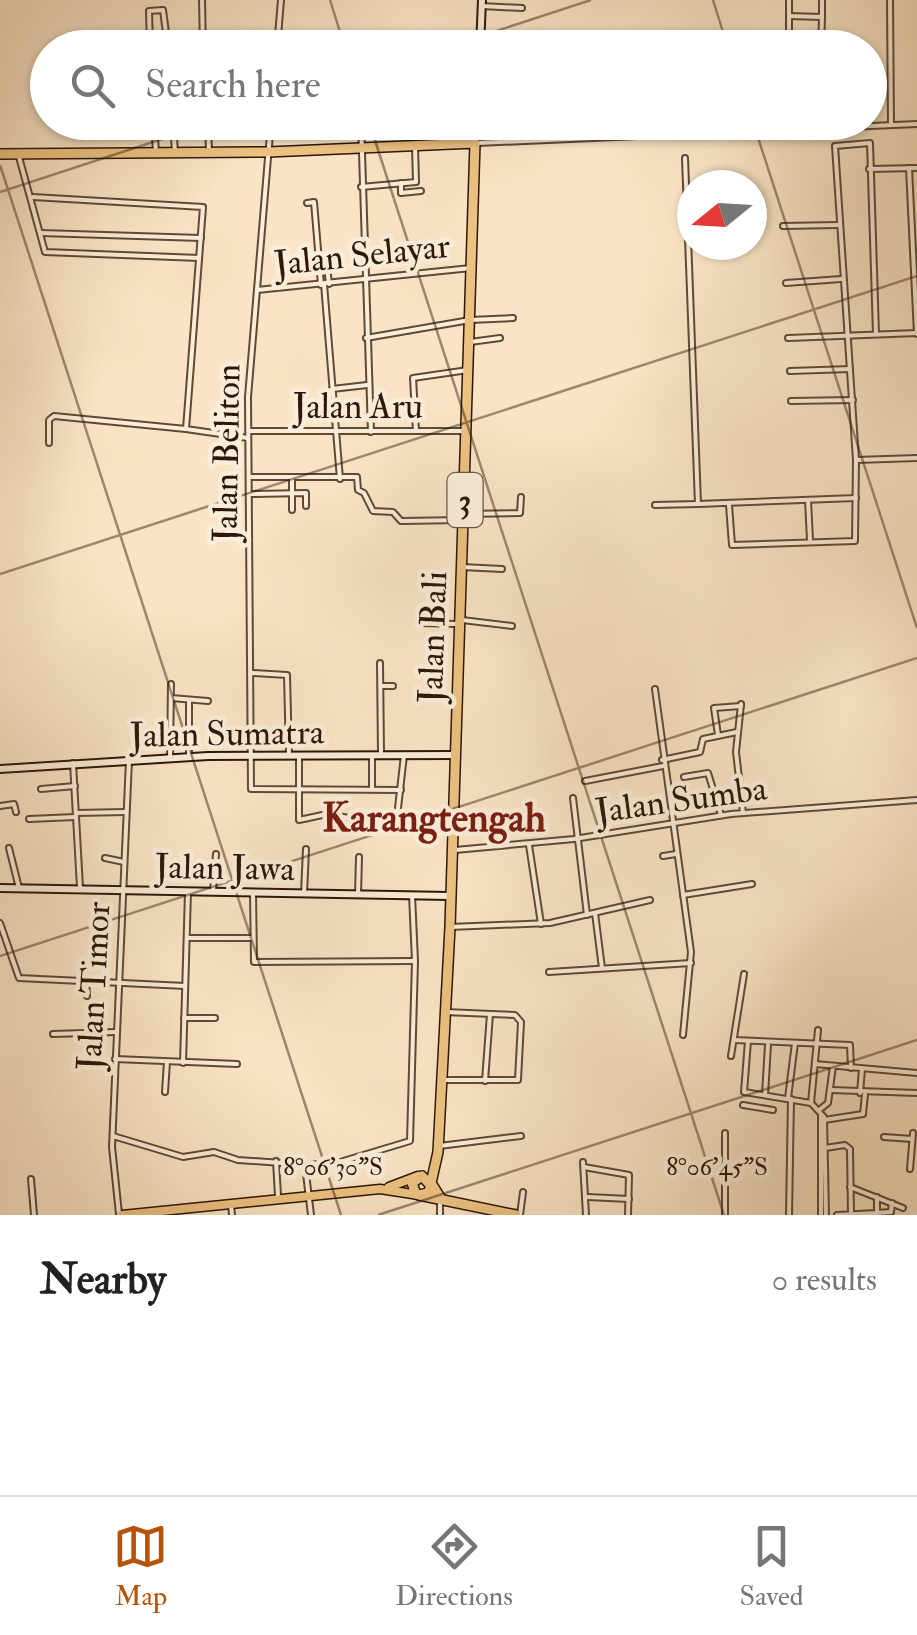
<!DOCTYPE html>
<html lang="en">
<head>
<meta charset="utf-8">
<style>
	body { margin:0; font-family:"IM FELL Double Pica",serif; background:#f6f6f6; color:#222 }
	.compass { position:absolute; left:677px; top:170px; width:90px; height:90px; border-radius:50%; background:#fff; box-shadow:0 2px 8px #0004; rotate:252deg }
	.list { margin:0; padding:0; list-style:none }
	h2 { display:flex; justify-content:space-between; align-items:center; height:130px; margin:0; padding:0 40px; font-size:42px }
	h2 small { font-size:32px; font-weight:400; color:#767676 }
	.icon { flex:none; width:55px; height:55px; fill:none; stroke:currentColor; stroke-width:2; stroke-linecap:round; stroke-linejoin:round }
	.map { position:relative; flex:none; width:917px; height:1215px; overflow:hidden }
	.search { position:absolute; background:#fff; box-shadow:0 2px 8px #0004; left:30px; right:30px; top:30px; height:110px; display:flex; align-items:center; gap:25px; box-sizing:border-box; padding:0 35px; border-radius:55px; color:#767676; font-size:38px }
	.sheet { height:280px; background:#fff }
	nav { display:flex; justify-content:space-around; align-items:center; box-sizing:border-box; height:140px; border-top:2px solid #e0e0e0; background:#fff; font-size:28px; color:#767676 }
	nav a { display:grid; justify-items:center; gap:5px }
	nav .on { color:#b45309 }
	.map>svg:first-child { display:block }
	.lines { fill:none; stroke-linecap:round; stroke-linejoin:round }
	.street-casing { stroke:#604a36; stroke-width:8 }
	.secondary-casing { stroke:#2d1707; stroke-width:10 }
	.primary-casing { stroke:#2d1707; stroke-width:11 }
	.highway-casing { stroke:#2d1707; stroke-width:12 }
	.street { stroke:#fbedd9; stroke-width:4 }
	.secondary { stroke:#fbedd9; stroke-width:6 }
	.primary { stroke:#ecc282; stroke-width:8 }
	.highway { stroke:#ecc282; stroke-width:9 }
	.ticks { fill:none; stroke:#2d1707; stroke-width:2.5; stroke-opacity:0.45 }
	.labels { text-anchor:middle; stroke-width:9; stroke-linejoin:round; paint-order:stroke }
	.shield { fill:#fbedd9; stroke:#6b5746; stroke-width:2.5 }
	.shield-label { font-size:32px; font-weight:bold; fill:#2d1707 }
	.street-label { font-size:35px; fill:#2d1707; stroke:#fbedd9 }
	.quarter-label { font-size:40px; font-weight:bold; fill:#7a1f14; stroke:#fbedd9 }
	.ticks-label { font-size:25px; text-anchor:middle; fill:#2d1707; stroke:#fbedd9; stroke-width:9; stroke-linejoin:round; paint-order:stroke }
</style>
</head>
<body>
<div class="map">
<svg width="917" height="1215" viewBox="0 0 917 1215">
	<rect width="100%" height="100%" fill="#f9e4c5"/>
	<filter id="stains"><feTurbulence type="fractalNoise" baseFrequency=".002" numOctaves="4"/><feColorMatrix values="0 0 0 0 .2 0 0 0 0 .09 0 0 0 0 .02 0 0 0 .5 -.17"/></filter>
	<radialGradient id="worn" r=".72"><stop offset=".6" stop-color="#630" stop-opacity="0"/><stop offset="1" stop-color="#630" stop-opacity=".3"/></radialGradient>
	<g class="lines">
		<defs>
			<g id="street">
				<path d="M202 0 203 48"/>
				<path d="M822 0V17"/>
				<path d="M890 0 891 125"/>
				<path d="M481 6 522 8"/>
				<path d="M789 16 822 17 821 48"/>
				<path d="M789 32V0"/>
				<path d="M480 36 520 38"/>
				<path d="M802 43H839"/>
				<path d="M150 48 149 11 163 10 168 48"/>
				<path d="M277 48 281 0"/>
				<path d="M154 122 156 153"/>
				<path d="M173 122 175 153"/>
				<path d="M208 122 209 152"/>
				<path d="M271 122 248 397 251 789 401 790"/>
				<path d="M361 122 371 432"/>
				<path d="M698 135 699 122"/>
				<path d="M477 143 917 124"/>
				<path d="M19 157 45 252 199 258"/>
				<path d="M685 158 698 504 856 498"/>
				<path d="M909 168 917 334"/>
				<path d="M869 169 917 168"/>
				<path d="M401 183V193L421 191"/>
				<path d="M361 187 416 182 415 146"/>
				<path d="M33 197 203 207 186 429 248 438"/>
				<path d="M307 203 314 202 321 285"/>
				<path d="M783 226 838 225"/>
				<path d="M41 233 201 238"/>
				<path d="M321 256 326 258 329 284"/>
				<path d="M786 283 841 279"/>
				<path d="M324 284 340 479"/>
				<path d="M257 290 471 268"/>
				<path d="M876 334 870 143 835 146 856 460 917 458"/>
				<path d="M366 338 470 320 513 318"/>
				<path d="M788 338 917 333"/>
				<path d="M470 342 500 338"/>
				<path d="M790 371 850 369"/>
				<path d="M332 389 367 385"/>
				<path d="M791 401 853 400"/>
				<path d="M249 431H462"/>
				<path d="M416 431 413 378 468 370"/>
				<path d="M49 443V420L54 416 186 429"/>
				<path d="M250 477H357L358 490 364 493 373 511 393 512 401 521 463 520"/>
				<path d="M250 494 306 493V506"/>
				<path d="M808 500 810 540"/>
				<path d="M655 505 698 504"/>
				<path d="M729 505 732 545 855 541 856 460"/>
				<path d="M292 510V480"/>
				<path d="M464 514 520 513 521 497"/>
				<path d="M462 567 502 569"/>
				<path d="M462 620 512 626"/>
				<path d="M421 623 457 624"/>
				<path d="M380 663 381 753"/>
				<path d="M252 673 287 675 289 755"/>
				<path d="M381 686H393"/>
				<path d="M655 689 691 952 683 1035"/>
				<path d="M171 698 208 701"/>
				<path d="M741 704 736 752 743 813"/>
				<path d="M718 735 714 708 741 706"/>
				<path d="M299 755V820L327 814 381 824 397 817 404 755"/>
				<path d="M372 756V789"/>
				<path d="M189 757V700"/>
				<path d="M170 758 171 684"/>
				<path d="M662 760 700 752 703 739 737 732"/>
				<path d="M73 763 80 888"/>
				<path d="M684 777 708 773 721 815"/>
				<path d="M585 781 663 766"/>
				<path d="M41 789 75 786"/>
				<path d="M573 798 587 915"/>
				<path d="M0 806 14 804 16 812"/>
				<path d="M76 813 126 812"/>
				<path d="M29 819 75 817"/>
				<path d="M529 845 541 924"/>
				<path d="M9 848 19 888"/>
				<path d="M455 850 574 839 731 814 917 800"/>
				<path d="M663 856 676 854"/>
				<path d="M105 858 124 862"/>
				<path d="M213 891 216 854"/>
				<path d="M253 892 254 962 413 961"/>
				<path d="M304 894 306 849"/>
				<path d="M358 894 359 857"/>
				<path d="M683 895 752 884"/>
				<path d="M595 913 602 968"/>
				<path d="M0 923 19 978 185 986"/>
				<path d="M450 927 550 923 650 900"/>
				<path d="M188 938H252"/>
				<path d="M549 972 691 963"/>
				<path d="M86 979 87 996"/>
				<path d="M184 1018H215"/>
				<path d="M53 1034 116 1032"/>
				<path d="M734 1040 850 1045 851 1068"/>
				<path d="M748 1041 744 1092 811 1103 824 1117 826 1215"/>
				<path d="M731 1056 744 974"/>
				<path d="M115 1059 237 1064"/>
				<path d="M183 1063 188 892"/>
				<path d="M815 1064 917 1073"/>
				<path d="M444 1080H518L521 1022 515 1015 445 1012"/>
				<path d="M485 1081 490 1014"/>
				<path d="M831 1090 917 1093"/>
				<path d="M165 1092 167 1062"/>
				<path d="M860 1093 862 1069"/>
				<path d="M765 1095 768 1045"/>
				<path d="M788 1098 795 1043"/>
				<path d="M811 1103 818 1030"/>
				<path d="M743 1105 773 1110"/>
				<path d="M819 1110 828 1103 833 1066"/>
				<path d="M821 1115V1215"/>
				<path d="M824 1120 863 1114 865 1094"/>
				<path d="M113 1136 183 1157 214 1152 238 1160 310 1165 340 1162 410 1141 415 961 412 895"/>
				<path d="M884 1137 912 1139"/>
				<path d="M439 1146 521 1136"/>
				<path d="M825 1148 845 1145 850 1149 851 1214"/>
				<path d="M276 1161 278 1196"/>
				<path d="M583 1162 586 1215"/>
				<path d="M305 1165 311 1215"/>
				<path d="M584 1167 629 1175 628 1215"/>
				<path d="M910 1169 913 1133"/>
				<path d="M31 1179 34 1215"/>
				<path d="M850 1187 903 1208"/>
				<path d="M588 1197 629 1199"/>
				<path d="M231 1204 232 1215"/>
				<path d="M877 1213 891 1212 892 1203"/>
				<path d="M119 1214 112 1147 129 760"/>
				<path d="M440 1215V1204"/>
				<path d="M520 1215 523 1192"/>
				<path d="M725 1215V1133"/>
				<path d="M789 1215 791 1099"/>
				<path d="M837 1215 877 1213V1197"/>
			</g>
			<g id="secondary">
				<path d="M480 48 482 0"/>
				<path d="M475 143 477 122"/>
				<path d="M0 769 208 756 455 755"/>
				<path d="M0 888 449 896"/>
			</g>
			<g id="primary">
				<path d="M389 1187 418 1176"/>
				<path d="M122 1215 380 1189 419 1195"/>
			</g>
			<g id="highway">
				<path d="M0 154 268 152 475 143 450 927 438 1152 431 1183 441 1199"/>
				<path d="M419 1195 428 1193 431 1186 422 1176 412 1183 416 1194 419 1195 516 1215"/>
			</g>
		</defs>
		<!-- street casing -->
		<use href="#street" class="street-casing"/>
		<!-- secondary casing -->
		<use href="#secondary" class="secondary-casing"/>
		<!-- primary casing -->
		<use href="#primary" class="primary-casing"/>
		<!-- highway casing -->
		<use href="#highway" class="highway-casing"/>
		<!-- street -->
		<use href="#street" class="street"/>
		<!-- secondary -->
		<use href="#secondary" class="secondary"/>
		<!-- primary -->
		<use href="#primary" class="primary"/>
		<!-- highway -->
		<use href="#highway" class="highway"/>
	</g>
	<!-- ticks -->
	<path class="ticks" d="M330 0 345 48M713 0 728 48M444 48 591 0M369 122 724 1215M753 122 917 628M0 165 341 1215M0 192 214 122M0 574 917 276M0 956 917 658M378 1215 917 1040"/>
	<g class="labels">
		<!-- shield labels -->
		<rect class="shield" x="447.5" y="473" width="35" height="54" rx="8"/>
		<g class="shield-label">
			<text x="465" y="511">3</text>
		</g>
		<!-- street labels -->
		<g class="street-label">
			<text transform="translate(362 254) rotate(-6)" y="12">Jalan Selayar</text>
			<text x="358" y="418">Jalan Aru</text>
			<text transform="translate(226 453) rotate(-89)" y="12">Jalan Beliton</text>
			<text transform="translate(432 637) rotate(-88)" y="12">Jalan Bali</text>
			<text transform="translate(227 733) rotate(-1)" y="12">Jalan Sumatra</text>
			<text transform="translate(681 799) rotate(-8)" y="12">Jalan Sumba</text>
			<text transform="translate(225 867) rotate(1)" y="12">Jalan Jawa</text>
			<text transform="translate(93 986) rotate(-87)" y="12">Jalan Timor</text>
		</g>
		<!-- quarter labels -->
		<g class="quarter-label">
			<text x="434" y="831">Karangtengah</text>
		</g>
	</g>
	<g class="ticks-label">
		<text x="333" y="1175">8°06'30"S</text>
		<text x="717" y="1175">8°06'45"S</text>
	</g>
	<rect width="100%" height="100%" filter="url(#stains)"/>
	<rect width="100%" height="100%" fill="url(#worn)"/>
</svg>
<svg class="compass" viewBox="-18 -18 36 36"><path d="M0-13l5 13h-10z" fill="#e53935"/><path d="M0 13l5-13h-10z" fill="#767676"/></svg>
<div class="search"><svg class="icon" aria-label="search" viewBox="0 0 24 24"><circle cx="10" cy="10" r="6"/><path d="M15 15l6 6"/></svg>Search here</div>
</div>
<section class="sheet">
<h2>Nearby<small>0 results</small></h2>
<ul class="list">
</ul>
</section>
<nav>
<a class="on"><svg class="icon" aria-label="map" viewBox="0 0 24 24"><path d="M3 6l6-2 6 2 6-2v14l-6 2-6-2-6 2zM9 4v14M15 6v14"/></svg>Map</a>
<a><svg class="icon" aria-label="directions" viewBox="0 0 24 24"><path d="M12 3l9 9-9 9-9-9zM9 14v-3h6M13 9l2 2-2 2"/></svg>Directions</a>
<a><svg class="icon" aria-label="saved" viewBox="0 0 24 24"><path d="M7 4h10v16l-5-4-5 4z"/></svg>Saved</a>
</nav>
</body>
</html>
